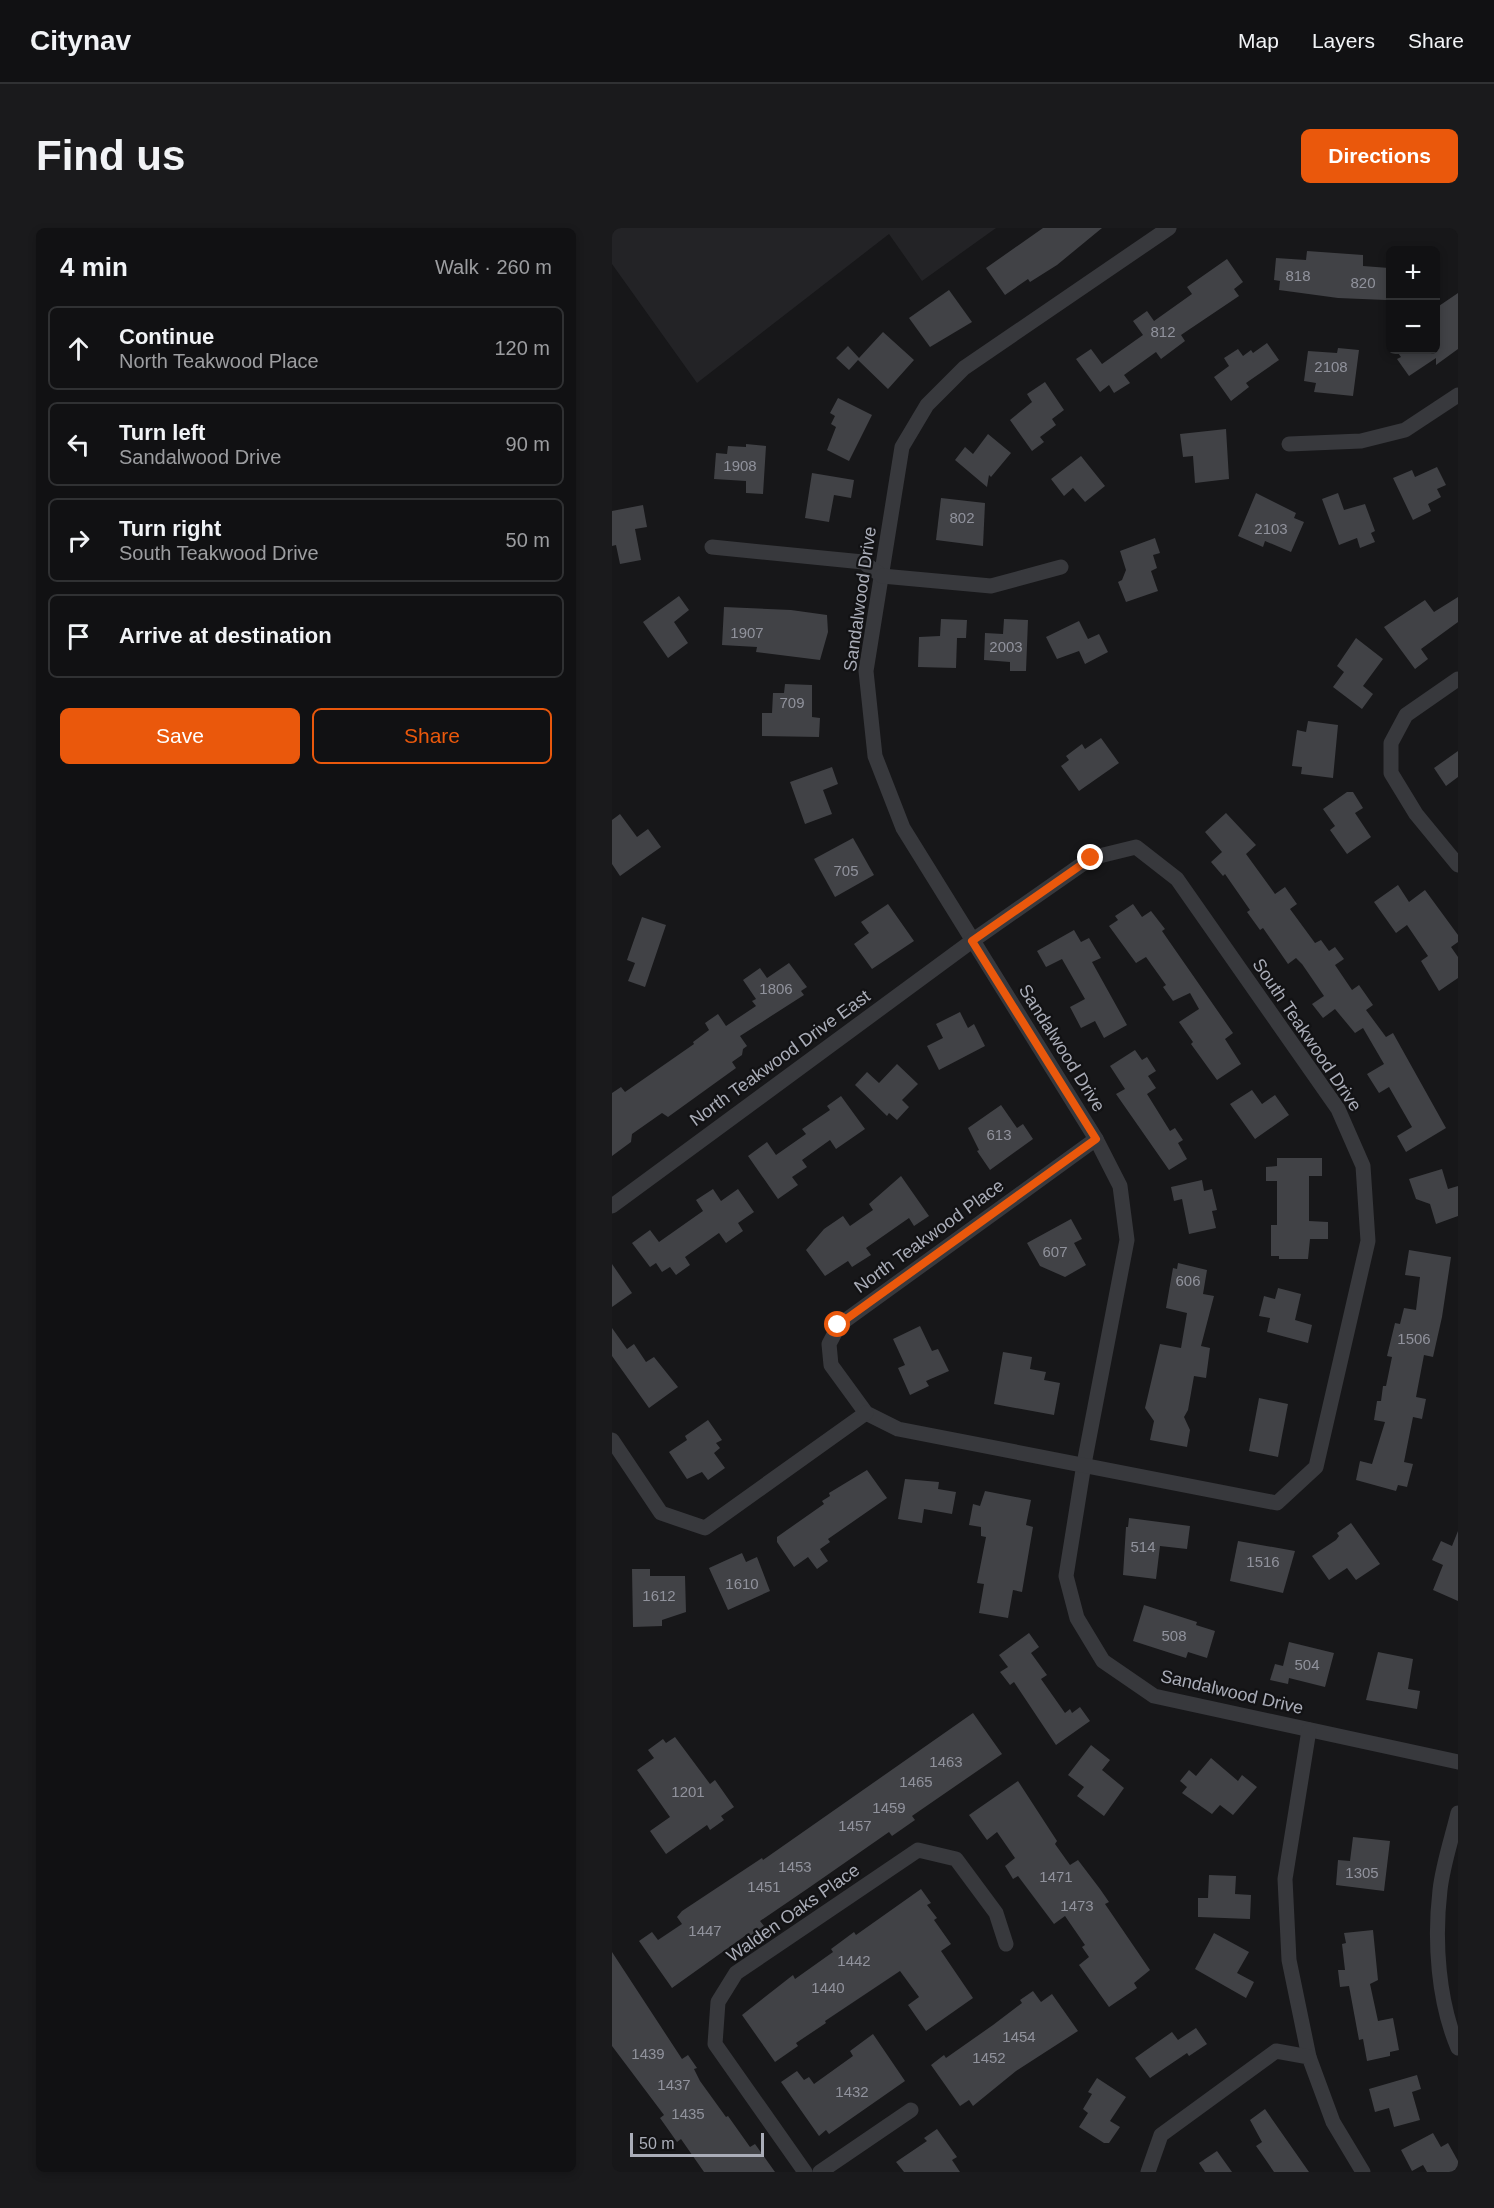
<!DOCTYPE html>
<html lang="en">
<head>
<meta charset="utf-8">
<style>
	body { margin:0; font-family:Helvetica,sans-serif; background:#1a1a1c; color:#f1f3f6 }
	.controls { position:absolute; right:18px; top:18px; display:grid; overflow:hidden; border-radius:9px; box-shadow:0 3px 9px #0003 }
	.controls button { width:54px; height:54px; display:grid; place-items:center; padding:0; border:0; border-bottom:2px solid #303133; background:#111113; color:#f1f3f6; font:30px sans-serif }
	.scale { position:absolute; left:18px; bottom:15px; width:134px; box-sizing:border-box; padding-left:6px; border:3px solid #aaadb8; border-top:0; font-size:16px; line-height:21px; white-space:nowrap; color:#aaadb8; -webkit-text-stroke:4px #121214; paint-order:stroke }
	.stop { position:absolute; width:18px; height:18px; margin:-14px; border:4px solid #ea580c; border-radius:50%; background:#fff }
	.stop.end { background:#ea580c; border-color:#fff; box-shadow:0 2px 6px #0008 }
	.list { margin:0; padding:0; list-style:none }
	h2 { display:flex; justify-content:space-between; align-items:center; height:78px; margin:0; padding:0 24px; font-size:26px }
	h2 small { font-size:20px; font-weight:400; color:#9c9da0 }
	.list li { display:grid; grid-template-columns:39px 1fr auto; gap:18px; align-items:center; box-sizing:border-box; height:84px; margin:0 12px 12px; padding:0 12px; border:2px solid #303133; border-radius:9px }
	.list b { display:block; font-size:22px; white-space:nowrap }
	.list p { margin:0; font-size:20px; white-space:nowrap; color:#9c9da0 }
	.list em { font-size:20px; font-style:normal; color:#9c9da0 }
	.actions { display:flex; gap:12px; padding:18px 24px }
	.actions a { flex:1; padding:14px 0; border:2px solid #ea580c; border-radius:9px; text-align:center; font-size:21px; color:#ea580c }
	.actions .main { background:#ea580c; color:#fff }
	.icon { flex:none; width:33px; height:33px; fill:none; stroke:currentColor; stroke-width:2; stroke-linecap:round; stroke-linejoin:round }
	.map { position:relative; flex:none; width:846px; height:1944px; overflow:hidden; border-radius:9px }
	header { display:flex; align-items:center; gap:36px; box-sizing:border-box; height:84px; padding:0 30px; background:#111113; border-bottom:2px solid #303133 }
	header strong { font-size:28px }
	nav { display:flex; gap:33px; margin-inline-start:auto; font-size:21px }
	.intro { display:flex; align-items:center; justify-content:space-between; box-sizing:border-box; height:144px; padding:0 36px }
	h1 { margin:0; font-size:42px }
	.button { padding:15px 27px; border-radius:9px; background:#ea580c; color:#fff; font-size:21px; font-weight:700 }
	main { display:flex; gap:36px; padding:0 36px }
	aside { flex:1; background:#111113; border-radius:9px; box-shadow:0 3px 9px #0003 }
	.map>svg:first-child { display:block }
	.built { fill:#232326 }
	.building { fill:#414246 }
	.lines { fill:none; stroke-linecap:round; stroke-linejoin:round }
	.minor { stroke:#38393d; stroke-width:15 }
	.route { stroke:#ea580c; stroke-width:8 }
	.labels { text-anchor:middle; stroke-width:4.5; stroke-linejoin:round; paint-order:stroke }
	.number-label { font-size:15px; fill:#90929c }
	.street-label { font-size:18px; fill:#aaadb8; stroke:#121214 }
</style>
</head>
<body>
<header>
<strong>Citynav</strong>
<nav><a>Map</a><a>Layers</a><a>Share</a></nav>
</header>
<div class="intro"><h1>Find us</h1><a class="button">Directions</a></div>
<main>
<aside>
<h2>4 min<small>Walk · 260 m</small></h2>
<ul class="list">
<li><svg class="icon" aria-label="ahead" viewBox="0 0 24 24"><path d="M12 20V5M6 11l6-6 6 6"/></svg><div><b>Continue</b><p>North Teakwood Place</p></div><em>120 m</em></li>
<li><svg class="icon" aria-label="left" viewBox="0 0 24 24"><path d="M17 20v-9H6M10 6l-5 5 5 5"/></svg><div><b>Turn left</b><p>Sandalwood Drive</p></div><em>90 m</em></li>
<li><svg class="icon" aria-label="right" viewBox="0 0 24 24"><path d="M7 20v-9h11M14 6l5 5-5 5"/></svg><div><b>Turn right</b><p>South Teakwood Drive</p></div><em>50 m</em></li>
<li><svg class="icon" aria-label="arrive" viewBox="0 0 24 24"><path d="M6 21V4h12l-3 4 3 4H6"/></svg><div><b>Arrive at destination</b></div></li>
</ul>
<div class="actions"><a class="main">Save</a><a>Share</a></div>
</aside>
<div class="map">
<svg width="846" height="1944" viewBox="0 0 846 1944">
	<rect width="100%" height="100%" fill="#171719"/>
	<!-- built -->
	<path class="built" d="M0 0H384L310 53 277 6 85 155 0 36Z"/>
	<!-- building -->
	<g class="building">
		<path d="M431 0H490L445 37 418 54 416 51 393 67 374 40Z"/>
		<path d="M695 23 751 27V38L777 40 774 72 726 70 667 62 668 53 662 52 664 30 694 32Z"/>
		<path d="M615 31 631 54 622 61 627 68 569 107 573 113 549 131 544 124 512 147 518 155 502 165 497 157 488 164 464 131 479 121 490 136 531 107 521 93 535 83 542 93 580 66 575 59Z"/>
		<path d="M337 62 360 94 318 119 297 90Z"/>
		<path d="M846 65V121L824 137V130L797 148 785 131 789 129 784 122H824V80Z"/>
		<path d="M271 104 302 132 276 161 246 132 237 142 224 130 236 118 247 130Z"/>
		<path d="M655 115 667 132 634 155 637 159 619 173 602 149 617 138 612 130 626 121 631 128 639 122 641 125Z"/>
		<path d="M726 120 747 122 741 168 702 164 704 155 692 153 696 123 725 125Z"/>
		<path d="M433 154 452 182 440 191 444 197 428 209 432 214 420 223 398 192 420 174 415 166Z"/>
		<path d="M226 170 260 187 237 233 215 222 224 199 219 196 223 188 218 185Z"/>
		<path d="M614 201 617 251 583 255 581 228 571 229 568 206Z"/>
		<path d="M376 206 399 225 379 249 377 247 375 259 343 232 353 219 361 226Z"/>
		<path d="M134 216 154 218 151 266 134 265V253L102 251 104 225 115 226 116 218 134 219Z"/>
		<path d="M469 228 493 258 473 274 461 260 452 268 439 251Z"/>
		<path d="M825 239 834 257 825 261 829 269 816 276 819 283 801 292 781 250 800 242 803 249Z"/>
		<path d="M200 245 242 252 239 270 222 267 217 294 193 290Z"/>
		<path d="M644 265 684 285 682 290 692 294 679 324 653 313 651 319 626 308Z"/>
		<path d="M726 265 732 282 753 276 763 303 759 305 763 314 748 320 745 310 727 317 710 271Z"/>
		<path d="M329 270 373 275 371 318 324 312Z"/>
		<path d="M31 277 35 299 23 301 29 332 8 336 4 317 0 318V283Z"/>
		<path d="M543 310 548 325 541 327 545 340 539 343 546 363 514 374 506 354 510 352 514 342 508 323Z"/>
		<path d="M67 368 77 382 62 394 76 415 56 430 31 394Z"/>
		<path d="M846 369V394L809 421 816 431 803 441 772 399 813 372 822 384Z"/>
		<path d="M112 379 179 382 215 387 216 404 208 432 144 424 145 419 110 417Z"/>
		<path d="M329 391 355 392 354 410H345L344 440 306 439 307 409 328 408Z"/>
		<path d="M392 391 416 392 414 443H398V434L372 432 373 405 391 406Z"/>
		<path d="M467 393 476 411 487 406 496 424 473 436 467 423 445 431 434 409Z"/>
		<path d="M744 410 771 431 751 458 761 466 750 481 721 459 732 444 725 438Z"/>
		<path d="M173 456 200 457V489L208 490 207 509 150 508V485H160L161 465H172Z"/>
		<path d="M696 493 726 497 721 550 689 546 690 539 680 538 685 502 694 504Z"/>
		<path d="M489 510 507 535 467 563 449 538 457 532 454 528 470 516 473 521Z"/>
		<path d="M846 523V549L834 558 822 540Z"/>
		<path d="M220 539 226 556 211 562 220 586 193 596 178 554Z"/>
		<path d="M735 564H741L751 580 743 585 759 609 735 626 718 602 723 598 711 581Z"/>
		<path d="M614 585 644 617 634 626 663 666 673 659 685 676 678 681 703 715 709 712 717 723 723 719 732 731 723 737 740 762 747 757 761 777 754 782 774 809 781 805 834 900 794 924 785 908 800 899 777 859 767 865 755 846 772 836 751 800 743 805 723 781 711 790 700 776 712 768 690 736 684 730 676 736 651 700 648 702 635 684 638 682 613 646 611 648 599 634 610 624 593 604Z"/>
		<path d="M8 586 25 609 36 601 49 619 8 648 0 636V592Z"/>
		<path d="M241 610 262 647 223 669 202 631Z"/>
		<path d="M786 657 797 674 813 662 846 707V714L839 719 846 729V750L827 763 809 733 816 728 795 697 784 705 762 674Z"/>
		<path d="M276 676 302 713 260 741 242 716 257 705 249 694Z"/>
		<path d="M521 676 530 689 539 683 553 701 550 703 621 805 613 811 629 836 605 852 579 816 581 814 567 794 587 781 578 765 561 773 551 759 554 757 534 729 524 735 497 698 506 692 503 688Z"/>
		<path d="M30 689 54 697 33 759 16 753 23 735 15 732Z"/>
		<path d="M462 702 469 714 477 710 489 730 480 734 515 797 492 810 483 793 469 800 458 779 473 771 450 731 434 739 425 723Z"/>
		<path d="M177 735 195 759 189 763 192 767 128 808 135 818 131 821 130 827 120 834 124 840 56 889 50 885 20 906 19 914 0 928V865L9 859 13 864 82 816 81 814 97 802 93 795 106 786 114 798 144 778 140 773 144 771 131 752 148 740 155 750Z"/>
		<path d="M348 784 356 800 362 796 373 818 327 842 315 818 331 810 324 796Z"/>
		<path d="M523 822 530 832 535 829 544 843 536 848 544 860 535 866 558 903 563 900 571 912 566 915 575 931 557 942 504 866 513 861 498 838Z"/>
		<path d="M285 836 306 856 290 872 297 879 285 892 277 885 275 888 243 857 255 844 267 855Z"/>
		<path d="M640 862 650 876 663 867 677 887 643 911 618 876Z"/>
		<path d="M229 868 253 901 224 921 218 912 190 932 195 939 180 949 186 957 166 971 136 928 155 914 164 927 194 906 190 901 218 882 215 878Z"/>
		<path d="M389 877 405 900 411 896 421 911 378 942 365 923 367 922 356 900Z"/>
		<path d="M665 930H710V948H697V993L716 994V1011H698L696 1031H667V1028H659V997H665V953H654V939L665 938Z"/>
		<path d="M830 941 836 961 846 958V988L824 996 818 976 804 971 797 951Z"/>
		<path d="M289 948 317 988 302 998 297 990 254 1020 259 1027 240 1039 236 1033 213 1048 194 1022 212 1001 231 988 238 998 261 982 257 976Z"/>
		<path d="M590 952 592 963 600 961 605 982 600 983 604 1000 577 1006 570 971 562 973 559 959Z"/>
		<path d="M101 961 109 973 126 961 142 984 126 995 131 1003 114 1015 107 1005 73 1029 78 1037 64 1047 58 1039 50 1044 44 1035 38 1039 20 1015 38 1002 47 1014 91 983 84 972Z"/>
		<path d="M459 991 470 1011 462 1015 474 1037 453 1049 428 1038 415 1015Z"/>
		<path d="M797 1022 839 1029 830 1089 821 1129 812 1127 804 1169 814 1171 810 1191 801 1189 792 1234 801 1236 795 1259 786 1257 784 1263 744 1252 748 1233 760 1236 773 1194 762 1192 765 1173H769L771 1158H774L780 1129 775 1128 783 1095 788 1096 792 1080 804 1082 808 1049 793 1047Z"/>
		<path d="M566 1035 595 1042 591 1066 602 1068 589 1118 598 1120 594 1150 582 1148 576 1182 572 1189 578 1202 575 1219 538 1212 542 1193 533 1180 548 1116 569 1120 575 1085 554 1080 561 1040 565 1041Z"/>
		<path d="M0 1036 20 1065 0 1079Z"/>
		<path d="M666 1060 689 1066 683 1092 700 1097 696 1115 655 1104 658 1090 647 1088 652 1068 663 1071Z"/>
		<path d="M308 1098 320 1123 326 1121 337 1143 314 1153 317 1158 298 1167 286 1140 293 1137 281 1111Z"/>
		<path d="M0 1100 15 1121 22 1116 34 1134 42 1129 66 1159 37 1180 0 1128Z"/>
		<path d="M391 1124 420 1129 418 1141 434 1144 432 1152 448 1155 442 1187 382 1176Z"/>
		<path d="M647 1170 676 1176 666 1229 637 1223Z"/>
		<path d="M96 1192 110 1212 104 1215 108 1220 102 1225 113 1240 96 1252 90 1244 75 1251 57 1224 75 1212 73 1208Z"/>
		<path d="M255 1242 275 1270 216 1311 218 1314 208 1321 216 1333 205 1341 196 1329 182 1339 165 1314V1309L212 1276 210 1273 218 1268 217 1265Z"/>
		<path d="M293 1251 327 1254 326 1261 344 1264 340 1286 312 1281 310 1295 286 1291Z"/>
		<path d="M373 1263 419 1272 414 1297 421 1299 410 1364 401 1362 396 1390 367 1385 372 1356 365 1355 374 1309 369 1308V1299L357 1297 361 1276 368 1278Z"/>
		<path d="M517 1290 578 1298 575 1321 548 1318 544 1351 511 1347 514 1299H516Z"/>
		<path d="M739 1295 768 1336 744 1352 735 1340 717 1352 700 1328 724 1312 727 1308 725 1305Z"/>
		<path d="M846 1303V1373L821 1362 831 1337 820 1332 829 1313 840 1318Z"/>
		<path d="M626 1313 683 1323 671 1365 618 1353Z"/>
		<path d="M130 1325 134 1334 145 1329 158 1363 116 1382 97 1340Z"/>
		<path d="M20 1341H38V1348H73L74 1384 50 1392V1398L21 1399Z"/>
		<path d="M532 1377 585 1394 584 1397 603 1403 595 1430 576 1424 574 1430 521 1413Z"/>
		<path d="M417 1405 427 1419 419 1425 435 1447 429 1451 453 1485 458 1481 460 1485 468 1479 478 1493 444 1517 402 1454 398 1457 388 1444 396 1439 387 1427Z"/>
		<path d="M677 1414 722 1425 713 1459 677 1450 676 1456 658 1452 663 1436 671 1438Z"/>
		<path d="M766 1424 801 1431 796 1461 808 1463 805 1481 754 1472Z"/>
		<path d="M361 1485 390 1526 300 1588 303 1592 280 1608 277 1604 198 1659 148 1693 152 1698 138 1708 137 1705 60 1760 27 1713 40 1704 46 1712 70 1696 65 1689 70 1683 150 1630 151 1632Z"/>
		<path d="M63 1509 98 1556 103 1552 122 1579 109 1588 112 1592 98 1602 95 1597 54 1626 38 1603 58 1589 25 1542 42 1530 36 1522 51 1511 54 1515Z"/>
		<path d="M479 1517 498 1532 490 1542 512 1560 492 1588 465 1568 472 1559 456 1547Z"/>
		<path d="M599 1530 626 1553 630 1547 645 1559 621 1587 608 1577 600 1586 570 1565 575 1559 568 1553 577 1542 584 1548Z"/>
		<path d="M406 1553 445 1613 443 1616 458 1637 466 1632 488 1661 497 1674 493 1676 538 1742 522 1755 525 1760 497 1779 467 1737 477 1729 470 1719 473 1717 453 1688 442 1696 406 1648 401 1651 393 1638 403 1630 385 1604 375 1612 357 1587Z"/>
		<path d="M741 1609 778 1613 772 1663 724 1657 726 1632 738 1633Z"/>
		<path d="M597 1647 624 1648 623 1666 639 1667 638 1691 586 1689V1670H596Z"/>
		<path d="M309 1661 319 1675 315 1677 325 1690 322 1692 339 1716 329 1723 361 1770 314 1803 296 1777 307 1769 288 1743 213 1793 214 1795 184 1815 186 1818 163 1834 130 1787 181 1747 183 1751 221 1724 219 1721 242 1704 244 1707Z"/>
		<path d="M761 1702 766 1752 758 1756 766 1793 781 1790 787 1822 778 1824V1828L755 1833 751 1811 747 1812 737 1758 728 1759 726 1742H733L730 1716 734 1715 732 1705Z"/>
		<path d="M602 1705 637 1724 625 1745 642 1754 634 1770 583 1741Z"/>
		<path d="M0 1724 70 1831 76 1827 85 1840 82 1841 88 1853 114 1889 116 1888 138 1919 143 1916 163 1944H92L69 1911 65 1914 48 1890 52 1887 0 1818Z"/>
		<path d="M421 1763 429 1774 440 1766 466 1803 404 1843 361 1878 357 1872 348 1878 319 1837 332 1827 334 1830 381 1797 410 1775 408 1772Z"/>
		<path d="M584 1800 595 1816 577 1828 575 1825 538 1850 523 1830 560 1804 566 1812Z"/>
		<path d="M261 1806 293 1853 217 1906 214 1902 207 1908 169 1854 185 1843 192 1852 197 1849 202 1856 241 1828 238 1823Z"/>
		<path d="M805 1847 809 1861 800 1864 808 1892 782 1899 777 1880 763 1884 757 1861Z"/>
		<path d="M485 1850 514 1869 498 1893 508 1899 497 1915H492L467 1899 476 1885 471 1881 480 1866 476 1864Z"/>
		<path d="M653 1881 697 1944H662L649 1925 644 1918 650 1914 638 1892Z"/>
		<path d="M325 1901 345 1929 340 1932 348 1944H292L284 1934 315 1913 312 1910Z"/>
		<path d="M821 1905 829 1919 836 1915 846 1933V1944H815L811 1937 800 1943 789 1922Z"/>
		<path d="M605 1923 620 1944H593L587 1935Z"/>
	</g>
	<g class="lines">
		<!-- minor -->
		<g class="minor">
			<path d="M557 0 352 140 315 177 290 219 254 443 263 528 291 600 484 911 508 958 515 1012 472 1236 454 1348 465 1390 491 1433 542 1468 846 1534"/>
			<path d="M677 216 749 213 793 202 846 167"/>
			<path d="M100 319 251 334 270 348"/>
			<path d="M270 348 379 358 449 339"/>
			<path d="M846 451 794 487 779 515V545L804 586 846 637"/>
			<path d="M0 978 360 713 479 630 524 619 565 651 726 881 751 938 756 1013 704 1239 665 1275 286 1201 254 1185 219 1137 217 1116 227 1097 484 911"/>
			<path d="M0 1212 49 1285 93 1300 254 1185"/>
			<path d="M697 1502 673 1651 677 1732 697 1829"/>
			<path d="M846 1585C840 1610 831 1636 828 1662 822 1713 826 1773 846 1820"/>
			<path d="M193 1944 103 1816 106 1774 124 1745 306 1622 344 1631 384 1685 394 1716"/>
			<path d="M208 1944 299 1882"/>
			<path d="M536 1944 549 1907 664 1823 697 1829 721 1894 751 1944"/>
		</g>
	</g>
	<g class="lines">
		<!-- route -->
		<path class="route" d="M226 1097 484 911 360 713 479 630"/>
	</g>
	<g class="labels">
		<!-- number labels -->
		<g class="number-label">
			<text x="686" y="53">818</text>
			<text x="751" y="60">820</text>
			<text x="551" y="109">812</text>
			<text x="719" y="144">2108</text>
			<text x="128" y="243">1908</text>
			<text x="350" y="295">802</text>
			<text x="659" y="306">2103</text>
			<text x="135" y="410">1907</text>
			<text x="394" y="424">2003</text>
			<text x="180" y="480">709</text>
			<text x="234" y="648">705</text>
			<text x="164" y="766">1806</text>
			<text x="387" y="912">613</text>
			<text x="443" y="1029">607</text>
			<text x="576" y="1058">606</text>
			<text x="802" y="1116">1506</text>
			<text x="531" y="1324">514</text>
			<text x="651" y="1339">1516</text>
			<text x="130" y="1361">1610</text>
			<text x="47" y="1373">1612</text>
			<text x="562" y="1413">508</text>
			<text x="695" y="1442">504</text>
			<text x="334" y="1539">1463</text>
			<text x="304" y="1559">1465</text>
			<text x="76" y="1569">1201</text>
			<text x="277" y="1585">1459</text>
			<text x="243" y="1603">1457</text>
			<text x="183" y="1644">1453</text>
			<text x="750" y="1650">1305</text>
			<text x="444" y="1654">1471</text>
			<text x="152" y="1664">1451</text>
			<text x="465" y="1683">1473</text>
			<text x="93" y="1708">1447</text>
			<text x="242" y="1738">1442</text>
			<text x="216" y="1765">1440</text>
			<text x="407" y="1814">1454</text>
			<text x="36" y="1831">1439</text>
			<text x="377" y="1835">1452</text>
			<text x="62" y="1862">1437</text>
			<text x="240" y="1869">1432</text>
			<text x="76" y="1891">1435</text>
		</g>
		<!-- street labels -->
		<g class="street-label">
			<text transform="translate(248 371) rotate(-82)" y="6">Sandalwood Drive</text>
			<text transform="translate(695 807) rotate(56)" y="6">South Teakwood Drive</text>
			<text transform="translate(450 820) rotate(58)" y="6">Sandalwood Drive</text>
			<text transform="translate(168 830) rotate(-36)" y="6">North Teakwood Drive East</text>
			<text transform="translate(317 1008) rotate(-36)" y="6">North Teakwood Place</text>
			<text transform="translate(620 1464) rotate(13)" y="6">Sandalwood Drive</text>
			<text transform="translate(181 1685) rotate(-35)" y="6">Walden Oaks Place</text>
		</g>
	</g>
</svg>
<div class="controls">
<button>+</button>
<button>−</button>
</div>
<div class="scale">50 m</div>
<div class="stop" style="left:226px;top:1097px"></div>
<div class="stop end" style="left:479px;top:630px"></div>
</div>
</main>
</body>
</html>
